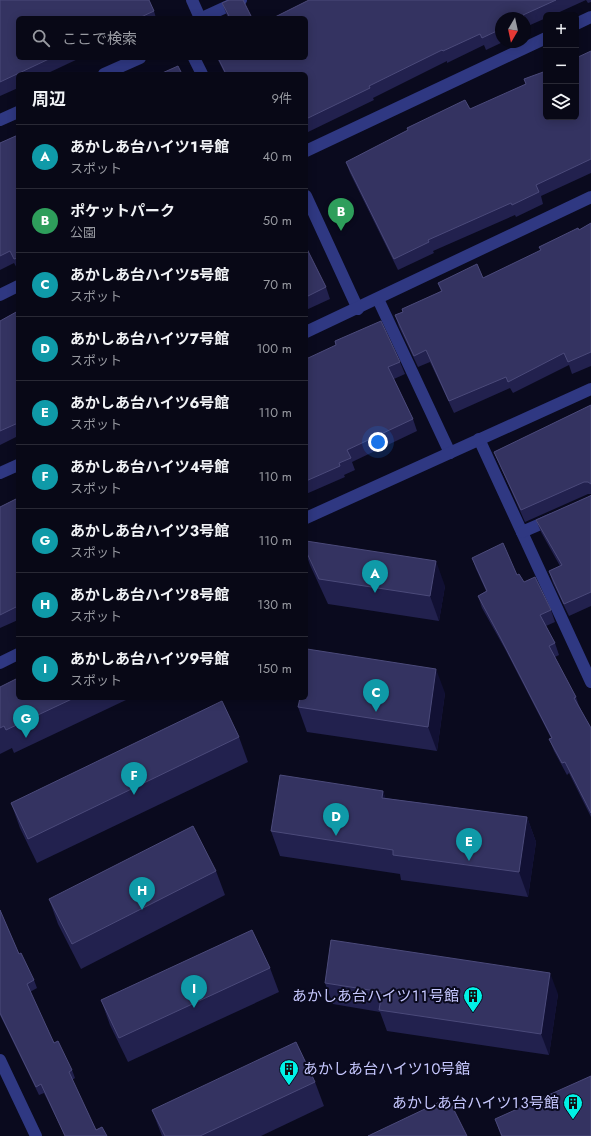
<!DOCTYPE html>
<html lang="ja">
<head>
<meta charset="utf-8">
<style>
	body { margin:0; font-family:Jost,"Noto Sans JP",sans-serif; background:#11111f; color:#f1f3f6 }
	.controls { position:absolute; right:12px; top:12px; display:grid; overflow:hidden; border-radius:6px; box-shadow:0 2px 10px #0003 }
	.controls button { width:36px; height:36px; display:grid; place-items:center; padding:0; border:0; border-bottom:1px solid #292935; background:#080816; color:#f1f3f6; font:20px sans-serif }
	.compass { position:absolute; left:495px; top:12px; width:36px; height:36px; border-radius:50%; background:#080816; box-shadow:0 2px 10px #0003; rotate:189deg }
	.you { position:absolute; left:378px; top:442px; width:14px; height:14px; margin:-10px; border:3px solid #fff; border-radius:50%; background:#1a73e8; box-shadow:0 0 0 6px #1a73e833 }
	.badge { display:grid; place-items:center; width:26px; height:26px; border-radius:50%; background:#b45309; color:#fff; font-size:13px; font-weight:700 }
	.pin { position:absolute; translate:-50% -33px; filter:drop-shadow(0 1px 2px #0008) }
	.pin::after { content:''; position:absolute; top:21px; width:14px; height:12px; background:inherit; clip-path:polygon(0 0,100% 0,50% 100%) }
	.list { margin:0; padding:0; list-style:none }
	h2 { display:flex; justify-content:space-between; align-items:center; height:52px; margin:0; padding:0 16px; font-size:17px }
	h2 small { font-size:13px; font-weight:400; color:#989aa1 }
	.list li { display:grid; grid-template-columns:26px 1fr auto; gap:12px; align-items:center; box-sizing:border-box; height:64px; padding:0 16px; border-top:1px solid #292935 }
	.list b { display:block; font-size:15px; white-space:nowrap }
	.list p { margin:0; font-size:13px; white-space:nowrap; color:#989aa1 }
	.list em { font-size:13px; font-style:normal; color:#989aa1 }
	.icon { flex:none; width:22px; height:22px; fill:none; stroke:currentColor; stroke-width:2; stroke-linecap:round; stroke-linejoin:round }
	.map { position:relative; flex:none; width:591px; height:1136px; overflow:hidden }
	.search { position:absolute; background:#080816; box-shadow:0 2px 10px #0003; left:16px; top:16px; width:292px; height:44px; display:flex; align-items:center; gap:10px; box-sizing:border-box; padding:0 14px; border-radius:6px; color:#989aa1; font-size:15px }
	.panel { position:absolute; background:#080816; box-shadow:0 2px 10px #0003; left:16px; top:72px; width:292px; height:628px; border-radius:6px }
	.map>svg:first-child { display:block }
	.lines { fill:none; stroke-linecap:round; stroke-linejoin:round }
	.minor { stroke:#2f3882; stroke-width:12 }
	.wall { fill:#22214e }
	.shaded-wall { fill:#111033 }
	.building { fill:#343361; stroke:#4b4a7a }
	.labels { text-anchor:middle; stroke-width:4; stroke-linejoin:round; paint-order:stroke }
	.poi-label { font-size:15px; fill:#c7c8ff; stroke:#0a0a1e; text-anchor:end }
</style>
</head>
<body>
<div class="map">
<svg width="591" height="1136" viewBox="0 0 591 1136">
	<rect width="100%" height="100%" fill="#0a0a1e"/>
	<g class="lines">
		<!-- minor -->
		<g class="minor">
			<path d="M192 0 200 18"/>
			<path d="M202 18 241 0"/>
			<path d="M576 24 591 17"/>
			<path d="M194 58 202 74"/>
			<path d="M104 74 140 58"/>
			<path d="M0 120 18 112"/>
			<path d="M306 151 546 38"/>
			<path d="M306 196 358 309"/>
			<path d="M0 295 18 286"/>
			<path d="M378 299 450 453"/>
			<path d="M306 332 591 197"/>
			<path d="M479 439 591 682"/>
			<path d="M0 473 18 465"/>
			<path d="M306 518 591 389"/>
			<path d="M522 532 552 519"/>
			<path d="M0 663 18 654"/>
			<path d="M0 1060 36 1136"/>
		</g>
	</g>
	<!-- wall -->
	<g class="wall">
		<path d="M0 0 154 11 156 18H18V58H80L46 74H18V88L0 96Z"/>
		<path d="M309 0H591V2L588 3 586 0 553 15H546V18L528 26 529 30 525 32V18H501V42H503L486 50 484 45 447 63V61L373 98 374 100 306 133V74H225L217 58H306Z"/>
		<path d="M222 3 252 18H228Z"/>
		<path d="M591 51V173L541 196 543 204 516 217 515 215 433 251 434 253 398 270 350 173 346 162 470 109 546 117Z"/>
		<path d="M18 135V270L14 263 0 270V143Z"/>
		<path d="M591 223V366L572 374 569 365 513 393 510 388 454 413 430 362 418 367 399 327 395 315 402 312 441 291 438 283 483 278 541 251 539 247 579 230Z"/>
		<path d="M306 247 326 287 330 299 306 310Z"/>
		<path d="M18 311V436L0 445V321Z"/>
		<path d="M306 359 400 362 405 374 394 379 413 419 417 431 352 462 355 470 344 475 345 477 306 494Z"/>
		<path d="M591 405V494H588L525 522 499 463 494 452Z"/>
		<path d="M591 495V606L569 616 553 583 549 571 560 566 541 532 536 520 590 496Z"/>
		<path d="M18 498V620L0 628V507Z"/>
		<path d="M306 541 445 586 439 621 328 604 310 565 306 554Z"/>
		<path d="M472 558 517 575 551 610 555 622 546 626 555 643 559 655 555 657 576 697 579 706 591 728V817L569 773 567 775 554 751 549 739 551 738 505 649 482 608 478 596 486 591 476 569Z"/>
		<path d="M0 687 18 698H125L126 700 14 753 12 748 0 754Z"/>
		<path d="M445 693 437 751 307 732 298 707Z"/>
		<path d="M239 737 248 762 37 863 20 828 11 803Z"/>
		<path d="M383 791 385 798 527 817 536 842 528 897 401 880 400 874 280 856 271 831Z"/>
		<path d="M216 871 225 895 81 969 58 924 49 899Z"/>
		<path d="M0 910 19 954 34 980 37 988 30 992 54 1043 72 1070 75 1078 72 1080 96 1130 107 1136H65L44 1093 39 1095 0 1015Z"/>
		<path d="M270 968 279 992 128 1062 110 1025 101 1000Z"/>
		<path d="M325 983 558 994 549 1055 387 1031 380 1012 333 1004Z"/>
		<path d="M315 1082 324 1106 261 1136H162L152 1110Z"/>
		<path d="M495 1119 591 1136H501Z"/>
	</g>
	<!-- shaded-wall -->
	<g class="shaded-wall">
		<path d="M436 561 445 586 439 621 430 596Z"/>
		<path d="M436 669 445 693 437 751 428 727Z"/>
		<path d="M383 791 392 815 382 798Z"/>
		<path d="M527 817 536 842 528 897 519 872Z"/>
		<path d="M550 973 558 994 549 1055 541 1034Z"/>
	</g>
	<!-- building -->
	<g class="building">
		<path d="M0 0H149L154 11 139 18H18V58H51L0 82Z"/>
		<path d="M229 0H243L252 18H230L222 3Z"/>
		<path d="M309 0H556L523 15 525 18H501V29L482 38 480 34 443 51 442 50 369 86 370 88 306 119V74H226L218 58H306V18H273Z"/>
		<path d="M591 51V159L536 185 539 192 512 205 511 203 428 240 429 242 394 259 346 162 408 130 407 128 465 100 470 109 526 84 524 79 546 71V117H576V58Z"/>
		<path d="M178 66 182 74H160Z"/>
		<path d="M18 135V258L14 259 10 251 0 256V143Z"/>
		<path d="M591 223V352L568 362 564 353 508 382 506 377 449 401 426 350 414 356 395 315 403 312 402 309 442 291 438 283 477 264 483 278 541 250 539 247 578 228 579 230Z"/>
		<path d="M306 247 326 287 306 297Z"/>
		<path d="M18 311V423L0 431V321Z"/>
		<path d="M381 321 400 362 388 367 413 419 347 450 351 458 339 463 340 466 306 481V359L336 345 335 341Z"/>
		<path d="M591 405V484L588 482H584L521 510 494 452Z"/>
		<path d="M591 495V592L564 604 549 571 562 565 536 520 590 496Z"/>
		<path d="M18 498V606L0 615V507Z"/>
		<path d="M306 541 436 561 430 596 319 579 306 551Z"/>
		<path d="M503 543 517 575 519 574 524 582 535 577 551 610 540 615 555 643 549 646 576 697 574 698 591 728V813L565 762 562 763 549 739 552 738 500 637 478 596 487 591 472 558Z"/>
		<path d="M307 649 436 669 428 727 298 707 300 698H306V656Z"/>
		<path d="M18 678V698H74L6 730 4 726 0 728V687Z"/>
		<path d="M222 701 239 737 28 839 11 803Z"/>
		<path d="M280 775 383 791 382 798 527 817 519 872 393 855V850L271 831Z"/>
		<path d="M193 826 216 871 72 944 49 899Z"/>
		<path d="M0 910 19 954 21 953 34 980 27 984 54 1043 58 1041 72 1070 69 1072 96 1130 102 1127 107 1136H65L41 1084 36 1087 0 1013Z"/>
		<path d="M252 930 270 968 119 1038 101 1000Z"/>
		<path d="M331 940 550 973 541 1034 379 1010 382 992 325 983Z"/>
		<path d="M296 1042 315 1082 200 1136H165L152 1110Z"/>
		<path d="M591 1076V1136H502L495 1119Z"/>
		<path d="M448 1098 467 1136H368Z"/>
	</g>
	<!-- icons -->
	<defs>
		<symbol id="building-pin" viewBox="-11 -11 22 30"><path d="M0 17L-7.5 6A9.5 9.5 0 1 1 7.5 6Z" fill="#00f2e6" stroke="#0a0a1e"/><path d="M-4-6H4V6H1V3H-1V6H-4ZM-2.5-4.3h1.7v1.8h-1.7ZM.8-4.3h1.7v1.8H.8ZM-2.5-1h1.7V.8h-1.7ZM.8-1h1.7V.8H.8Z" fill="#111"/></symbol>
	</defs>
	<g fill-rule="evenodd">
		<use href="#building-pin" x="462" y="985" width="22" height="30"/>
		<use href="#building-pin" x="278" y="1058" width="22" height="30"/>
		<use href="#building-pin" x="562" y="1092" width="22" height="30"/>
	</g>
	<g class="labels">
		<!-- poi labels -->
		<g class="poi-label">
			<text x="459" y="1001">あかしあ台ハイツ１１号館</text>
			<text x="303" y="1074" text-anchor="start">あかしあ台ハイツ１０号館</text>
			<text x="559" y="1108">あかしあ台ハイツ１３号館</text>
		</g>
	</g>
</svg>
<div class="controls">
<button>+</button>
<button>−</button>
<button><svg class="icon" aria-label="layers" viewBox="0 0 24 24"><path d="M12 4l9 5-9 5-9-5zM3 14l9 5 9-5"/></svg></button>
</div>
<svg class="compass" viewBox="-18 -18 36 36"><path d="M0-13l5 13h-10z" fill="#e53935"/><path d="M0 13l5-13h-10z" fill="#989aa1"/></svg>
<div class="you"></div>
<div class="pin badge" style="left:375px;top:593px;background:#0f9aa8">A</div>
<div class="pin badge" style="left:341px;top:231px;background:#2e9e5b">B</div>
<div class="pin badge" style="left:376px;top:712px;background:#0f9aa8">C</div>
<div class="pin badge" style="left:336px;top:836px;background:#0f9aa8">D</div>
<div class="pin badge" style="left:469px;top:861px;background:#0f9aa8">E</div>
<div class="pin badge" style="left:134px;top:795px;background:#0f9aa8">F</div>
<div class="pin badge" style="left:26px;top:738px;background:#0f9aa8">G</div>
<div class="pin badge" style="left:142px;top:910px;background:#0f9aa8">H</div>
<div class="pin badge" style="left:194px;top:1008px;background:#0f9aa8">I</div>
<div class="search"><svg class="icon" aria-label="search" viewBox="0 0 24 24"><circle cx="10" cy="10" r="6"/><path d="M15 15l6 6"/></svg>ここで検索</div>
<section class="panel">
<h2>周辺<small>9件</small></h2>
<ul class="list">
<li><span class="badge" style="background:#0f9aa8">A</span><div><b>あかしあ台ハイツ１号館</b><p>スポット</p></div><em>40 m</em></li>
<li><span class="badge" style="background:#2e9e5b">B</span><div><b>ポケットパーク</b><p>公園</p></div><em>50 m</em></li>
<li><span class="badge" style="background:#0f9aa8">C</span><div><b>あかしあ台ハイツ５号館</b><p>スポット</p></div><em>70 m</em></li>
<li><span class="badge" style="background:#0f9aa8">D</span><div><b>あかしあ台ハイツ７号館</b><p>スポット</p></div><em>100 m</em></li>
<li><span class="badge" style="background:#0f9aa8">E</span><div><b>あかしあ台ハイツ６号館</b><p>スポット</p></div><em>110 m</em></li>
<li><span class="badge" style="background:#0f9aa8">F</span><div><b>あかしあ台ハイツ４号館</b><p>スポット</p></div><em>110 m</em></li>
<li><span class="badge" style="background:#0f9aa8">G</span><div><b>あかしあ台ハイツ３号館</b><p>スポット</p></div><em>110 m</em></li>
<li><span class="badge" style="background:#0f9aa8">H</span><div><b>あかしあ台ハイツ８号館</b><p>スポット</p></div><em>130 m</em></li>
<li><span class="badge" style="background:#0f9aa8">I</span><div><b>あかしあ台ハイツ９号館</b><p>スポット</p></div><em>150 m</em></li>
</ul>
</section>
</div>
</body>
</html>
